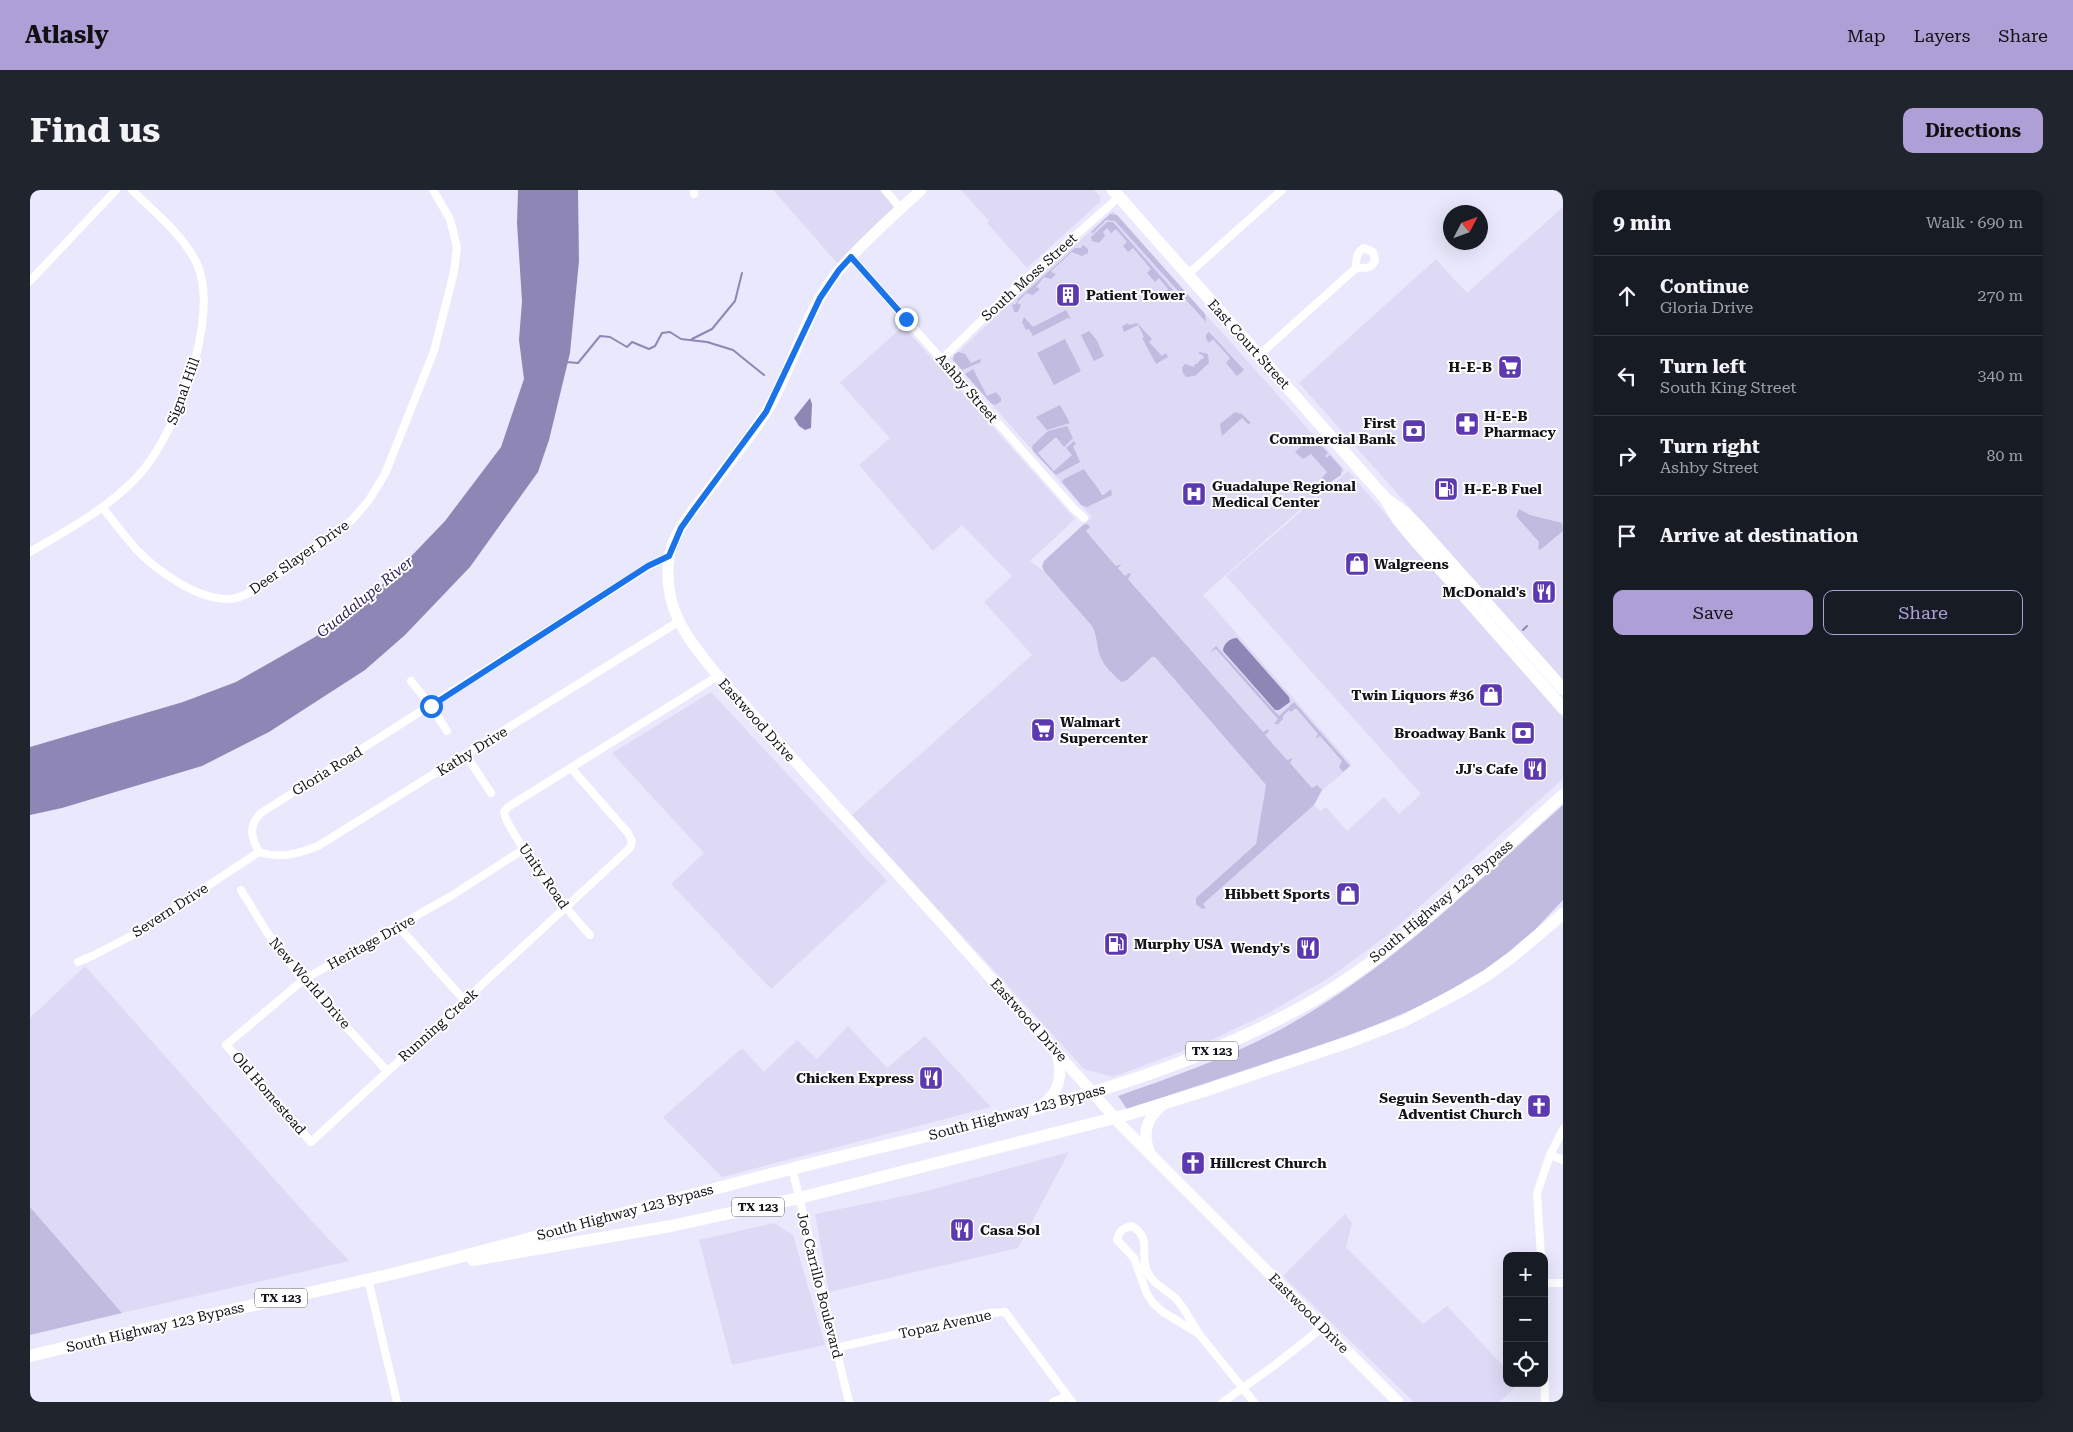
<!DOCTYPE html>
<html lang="en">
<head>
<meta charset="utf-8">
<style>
	body { margin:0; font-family:"Roboto Serif",serif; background:#20242c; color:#f1f3f6 }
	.controls { position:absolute; right:15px; bottom:15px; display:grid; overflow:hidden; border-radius:10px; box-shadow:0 5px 20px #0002 }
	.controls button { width:45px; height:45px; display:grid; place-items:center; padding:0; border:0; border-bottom:1px solid #363941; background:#171b24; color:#f1f3f6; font:25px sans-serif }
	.compass { position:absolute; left:1413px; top:15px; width:45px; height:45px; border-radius:50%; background:#171b24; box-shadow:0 5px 20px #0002; rotate:49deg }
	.stop { position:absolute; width:15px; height:15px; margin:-11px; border:4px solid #1a73e8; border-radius:50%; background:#fff }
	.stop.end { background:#1a73e8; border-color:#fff; box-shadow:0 1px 5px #0008 }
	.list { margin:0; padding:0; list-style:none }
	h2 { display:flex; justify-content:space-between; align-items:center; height:65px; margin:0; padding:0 20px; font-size:21px }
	h2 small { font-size:16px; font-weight:400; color:#9ea1a6 }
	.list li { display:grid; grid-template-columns:32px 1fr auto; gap:15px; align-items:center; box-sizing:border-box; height:80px; padding:0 20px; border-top:1px solid #363941 }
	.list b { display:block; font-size:19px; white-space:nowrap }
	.list p { margin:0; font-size:16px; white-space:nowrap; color:#9ea1a6 }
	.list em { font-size:16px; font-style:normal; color:#9ea1a6 }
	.actions { display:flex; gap:10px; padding:15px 20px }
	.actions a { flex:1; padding:11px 0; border:1px solid #ae9fd7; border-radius:10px; text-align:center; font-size:18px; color:#ae9fd7 }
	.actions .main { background:#ae9fd7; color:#111 }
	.icon { flex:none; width:28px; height:28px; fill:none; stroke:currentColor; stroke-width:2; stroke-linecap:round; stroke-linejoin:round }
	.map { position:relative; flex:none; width:1533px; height:1212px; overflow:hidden; border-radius:10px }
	header { display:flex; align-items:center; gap:30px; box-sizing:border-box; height:70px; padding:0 25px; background:#ae9fd7; color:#111 }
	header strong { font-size:24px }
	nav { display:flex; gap:28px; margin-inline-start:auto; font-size:18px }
	.intro { display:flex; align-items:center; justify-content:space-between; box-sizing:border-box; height:120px; padding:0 30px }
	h1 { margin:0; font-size:35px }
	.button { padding:12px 22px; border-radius:10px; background:#ae9fd7; color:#111; font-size:18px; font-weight:700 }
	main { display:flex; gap:30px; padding:0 30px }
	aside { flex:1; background:#171b24; border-radius:10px; box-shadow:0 5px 20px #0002 }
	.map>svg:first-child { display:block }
	.built { fill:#dedaf6 }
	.green { fill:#c0bbdf }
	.water { fill:#8e87b6 }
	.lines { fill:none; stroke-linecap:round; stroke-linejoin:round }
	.stream { stroke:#8e87b6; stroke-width:2 }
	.minor { stroke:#fff; stroke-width:8 }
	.secondary { stroke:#fff; stroke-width:11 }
	.primary { stroke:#fff; stroke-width:12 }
	.route { stroke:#1a73e8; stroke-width:6 }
	.labels { text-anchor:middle; stroke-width:4; stroke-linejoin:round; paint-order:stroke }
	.shield { fill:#fff; stroke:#5a5a5f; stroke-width:1 }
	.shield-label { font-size:12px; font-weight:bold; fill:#14131a }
	.street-label { font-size:14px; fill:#14131a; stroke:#fff }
	.poi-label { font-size:14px; font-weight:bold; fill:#14131a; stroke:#fff; text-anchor:end }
	.water-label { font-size:15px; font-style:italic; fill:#2e1e58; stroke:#fff }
</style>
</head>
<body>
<header>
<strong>Atlasly</strong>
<nav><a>Map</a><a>Layers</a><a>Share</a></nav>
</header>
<div class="intro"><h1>Find us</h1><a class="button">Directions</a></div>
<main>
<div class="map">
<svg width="1533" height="1212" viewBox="0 0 1533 1212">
	<rect width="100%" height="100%" fill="#eae8fc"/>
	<!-- built -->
	<g class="built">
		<path d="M743 0H850L865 18 808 74Z"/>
		<path d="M931 0H1064L1070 6 1071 11 997 78 957 33 959 31Z"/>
		<path d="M1533 17V490L1269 193 1406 69 1437 103Z"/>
		<path d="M1083 21 1315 280 1173 405 1322 575 1287 605 1052 336 1062 327 921 169 967 125Z"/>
		<path d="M873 136 1045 329 1000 371 1014 381 1062 436 1067 446 1068 459 1097 490 1122 467H1125L1236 595 1226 654 1173 714 1284 615 1291 621 1296 617 1317 641 1354 607 1369 624 1391 604 1196 386 1318 281 1533 528V589L1359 744 1302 786 1242 821 1182 850 1083 887 1054 879 822 625 1002 465 954 412 982 386 932 335 903 361 829 275 860 248 810 193Z"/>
		<path d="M681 502 857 691 741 799 641 694 674 663 582 563Z"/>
		<path d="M55 776 280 1029 319 1071 92 1123 0 1017V828Z"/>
		<path d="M818 836 857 878 895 846 961 917 692 987 633 927 712 858 734 882 767 850 787 869Z"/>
		<path d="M1039 962 988 1058 799 1102 785 1024 889 1003Z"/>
		<path d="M1315 1024 1322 1033 1316 1057 1393 1134 1417 1116 1477 1180V1193H1489L1470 1212H1384L1253 1086Z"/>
		<path d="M744 1033 763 1045 795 1155 702 1175 669 1050Z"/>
	</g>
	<!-- green -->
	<g class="green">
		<path d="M1080 24 1087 25 1175 124 1176 132 1085 31 1076 30 1063 43 1061 42Z"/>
		<path d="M1077 32H1083L1143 100 1137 105 1134 103 1138 99 1129 88 1125 92 1117 83 1121 79 1103 58 1098 62 1093 56 1097 52 1086 39 1081 43 1077 38 1073 42 1075 46 1069 53 1062 51 1061 47Z"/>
		<path d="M1053 55 1058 59V63L1052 66 1042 62 1022 80 1021 82 1026 84 1021 89 1014 87 1006 97 1010 99 1003 105 996 103 987 113 991 115 988 122H984L982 115 986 114 988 109 1045 58H1051Z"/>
		<path d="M1036 120 1041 129 1038 128 1003 146 999 139 996 140 992 132 994 127 1003 137Z"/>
		<path d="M1098 133 1099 135 1107 133 1122 149 1119 152 1132 166 1136 163 1138 167 1126 174 1112 148 1114 147 1108 135 1094 142 1092 136Z"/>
		<path d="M1059 141 1066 149 1074 166 1064 171 1051 145Z"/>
		<path d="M1179 142 1214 180 1207 186 1196 173 1200 168 1183 149 1179 153 1176 149V145Z"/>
		<path d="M1035 149 1051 181 1024 195 1007 163Z"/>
		<path d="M928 162 935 164 941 173 950 169 951 172 932 180 923 170 924 165Z"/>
		<path d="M1170 162 1178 164 1179 173 1165 186 1156 187 1153 183 1152 178 1155 174 1164 177 1165 174H1167L1171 169H1173L1174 166 1168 163Z"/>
		<path d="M943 179 957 206 966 202 971 208V211L966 215V213L965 215 962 214 935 184Z"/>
		<path d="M1030 215 1040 233 1017 240 1006 227Z"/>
		<path d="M1205 222 1212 224 1221 233 1218 234 1212 228 1192 246 1190 234Z"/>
		<path d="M1037 236 1043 248 1034 257 1026 247 1008 263 1024 281 1042 265 1036 258 1044 251 1046 254 1043 256 1050 272 1026 285 1003 261 1002 256 1018 241Z"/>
		<path d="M1278 246 1285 248 1298 263 1295 266 1296 268 1300 265 1312 279 1311 285 1298 294 1292 288 1297 282 1281 264 1273 269 1265 262 1275 253 1272 249Z"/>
		<path d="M1054 279C1059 288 1067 295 1072 305H1074L1081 299 1082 305 1057 317 1051 315 1032 292 1034 289Z"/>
		<path d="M1489 319 1500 325 1532 333 1533 341 1510 360 1508 358 1509 352 1486 326Z"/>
		<path d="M1053 335 1057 334 1060 337 1056 341 1086 376 1092 374 1088 378 1095 386 1099 383 1101 384 1098 389 1233 542 1238 539 1239 541 1235 545 1257 570 1263 568 1260 573 1282 598 1287 595 1292 600 1284 615 1173 714 1176 718 1172 719 1166 714V708L1226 654 1236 595 1125 467H1122L1097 490 1092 492 1089 490C1083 484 1075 477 1071 468 1066 457 1068 447 1062 436L1014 381 1012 376 1014 371Z"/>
		<path d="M1186 456 1249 526 1264 512 1320 576 1313 582 1309 577 1312 571 1290 546 1285 549 1288 544 1266 518 1261 522 1259 520 1253 526V529L1248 534H1244L1248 529 1186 459 1180 462Z"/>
		<path d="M1533 615V710C1516 727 1499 749 1479 763 1407 816 1329 843 1245 870 1196 886 1147 903 1097 919L1088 906C1147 885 1207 865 1262 833 1363 776 1447 692 1533 615Z"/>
		<path d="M0 1017 92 1123 0 1145Z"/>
	</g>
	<!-- water -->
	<g class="water">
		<path d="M488 0H548L549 71 540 163 519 250 508 282 440 377 375 445 335 480 239 542 172 576 32 618 0 625V557L153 512 206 492 285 447 335 411 368 380 415 331 471 257 494 189 489 150 492 111 487 33Z"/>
		<path d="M780 208 782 214 781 238 775 240 769 236 764 228Z"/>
		<path d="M1207 448 1259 507 1260 512 1249 520H1245L1193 461C1193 454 1200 448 1207 448Z"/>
	</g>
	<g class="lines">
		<!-- stream -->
		<g class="stream">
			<path d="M1527 0 1533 5"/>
			<path d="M662 149 682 139 705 111 712 83"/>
			<path d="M536 172 548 173 570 146 580 147 597 157 602 152 619 159 625 156 632 143 640 142 651 149 677 152 703 160 734 185"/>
			<path d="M1493 440 1497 436"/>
		</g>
		<!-- minor -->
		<g class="minor">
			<path d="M855 0 871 19"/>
			<path d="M664 4V0"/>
			<path d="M821 67 1044 319 1054 328"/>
			<path d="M1157 85 1252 0"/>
			<path d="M0 91 86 0"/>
			<path d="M1229 165 1325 79C1334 76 1340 81 1345 71L1343 62 1334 58C1324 64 1328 70 1325 79"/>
			<path d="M912 169 971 111 1089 7"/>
			<path d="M73 318C84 332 95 347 107 360 127 381 167 409 197 409 206 409 214 406 222 401L321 331 339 310 355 284 404 161 424 82 427 57 420 29 403 0"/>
			<path d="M0 362C39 339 77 319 108 286 146 245 191 127 167 74 153 44 125 23 102 0"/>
			<path d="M381 491 401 516 417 541"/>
			<path d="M436 565 461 603"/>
			<path d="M494 659 421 706 273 790 196 855 281 952 600 658 602 651 598 643 541 578"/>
			<path d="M229 662C221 647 218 636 231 623L619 376 639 366"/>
			<path d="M229 662C250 669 267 664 288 656L648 432"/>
			<path d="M211 700 238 744 273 790 357 881"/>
			<path d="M368 736 435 811"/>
			<path d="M560 745C533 715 508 685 488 650 483 641 476 633 474 622L478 617 688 486"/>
			<path d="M48 772 62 766 103 745 229 662"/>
			<path d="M1520 965 1533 970"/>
			<path d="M762 978 819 1212"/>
			<path d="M1102 1036C1123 1049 1109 1063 1117 1081 1123 1096 1138 1099 1148 1111 1156 1121 1162 1133 1169 1144L1133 1122 1123 1113 1117 1104 1104 1068 1087 1050C1089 1041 1093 1038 1102 1036Z"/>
			<path d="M1511 1066 1507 1003 1520 965 1533 939"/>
			<path d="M338 1089 367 1212"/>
			<path d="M1514 1093H1533"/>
			<path d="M1169 1144 1224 1212"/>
			<path d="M805 1158 960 1123 975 1122 1042 1212"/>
			<path d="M1514 1166 1515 1212"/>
			<path d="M1023 1212 1037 1206"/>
			<path d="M1193 1212 1245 1175 1293 1137"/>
		</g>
		<!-- secondary -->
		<g class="secondary">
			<path d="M891 0C864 25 834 51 810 79 774 121 764 178 735 224 717 251 696 277 676 303 662 322 642 344 639 368 632 419 658 449 688 486L910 731 1093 937 1368 1212"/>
			<path d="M1010 917C1030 902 1033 886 1027 863"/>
			<path d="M1120 963C1111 943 1117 927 1134 914"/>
		</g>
		<!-- primary -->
		<g class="primary">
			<path d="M1083 0 1355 308 1368 330 1381 346 1533 518"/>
			<path d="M1359 311 1375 323 1390 338 1533 499"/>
			<path d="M443 1070 641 1036 769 1008 1100 924 1174 901 1322 851 1374 831 1427 803 1456 786 1482 767 1533 724"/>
			<path d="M0 1166C121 1136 244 1112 366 1083 498 1051 629 1012 761 979 933 935 1110 905 1268 819 1366 766 1450 679 1533 605"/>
		</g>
	</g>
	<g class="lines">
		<!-- route -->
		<path class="route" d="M401 516 618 376 639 366 651 338 663 321 736 222 790 108 809 80 821 67 876 129"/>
	</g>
	<!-- icons -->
	<defs>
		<symbol id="building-square" viewBox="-11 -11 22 22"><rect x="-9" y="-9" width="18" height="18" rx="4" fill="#5d39b1" stroke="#fff"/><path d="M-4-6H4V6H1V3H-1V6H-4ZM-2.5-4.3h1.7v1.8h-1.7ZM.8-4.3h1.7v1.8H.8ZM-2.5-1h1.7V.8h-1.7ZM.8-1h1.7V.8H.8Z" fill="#fff"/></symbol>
		<symbol id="supermarket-square" viewBox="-11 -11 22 22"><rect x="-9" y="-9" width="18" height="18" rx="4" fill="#5d39b1" stroke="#fff"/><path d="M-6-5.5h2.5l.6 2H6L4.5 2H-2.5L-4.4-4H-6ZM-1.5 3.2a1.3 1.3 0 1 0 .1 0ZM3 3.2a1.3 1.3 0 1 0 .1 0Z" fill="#fff"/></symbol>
		<symbol id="pharmacy-square" viewBox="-11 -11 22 22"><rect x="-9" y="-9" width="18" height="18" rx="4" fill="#5d39b1" stroke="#fff"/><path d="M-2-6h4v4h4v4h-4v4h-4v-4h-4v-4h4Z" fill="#fff"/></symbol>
		<symbol id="bank-square" viewBox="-11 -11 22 22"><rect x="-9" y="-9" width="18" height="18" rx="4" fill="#5d39b1" stroke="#fff"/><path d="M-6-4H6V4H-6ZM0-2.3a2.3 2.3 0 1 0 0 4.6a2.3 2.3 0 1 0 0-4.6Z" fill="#fff"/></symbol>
		<symbol id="fuel-square" viewBox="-11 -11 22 22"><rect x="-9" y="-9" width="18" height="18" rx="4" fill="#5d39b1" stroke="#fff"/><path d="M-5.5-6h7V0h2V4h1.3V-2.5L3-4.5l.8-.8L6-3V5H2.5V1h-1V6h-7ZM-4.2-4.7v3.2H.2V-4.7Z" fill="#fff"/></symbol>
		<symbol id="hospital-square" viewBox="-11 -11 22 22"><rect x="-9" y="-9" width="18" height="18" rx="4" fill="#5d39b1" stroke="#fff"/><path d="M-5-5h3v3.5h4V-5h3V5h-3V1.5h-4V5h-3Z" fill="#fff"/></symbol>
		<symbol id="shop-square" viewBox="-11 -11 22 22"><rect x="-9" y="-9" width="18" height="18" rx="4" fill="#5d39b1" stroke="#fff"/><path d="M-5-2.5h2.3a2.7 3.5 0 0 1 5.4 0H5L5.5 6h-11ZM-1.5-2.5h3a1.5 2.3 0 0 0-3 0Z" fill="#fff"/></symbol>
		<symbol id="restaurant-square" viewBox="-11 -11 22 22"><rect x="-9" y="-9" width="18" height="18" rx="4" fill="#5d39b1" stroke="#fff"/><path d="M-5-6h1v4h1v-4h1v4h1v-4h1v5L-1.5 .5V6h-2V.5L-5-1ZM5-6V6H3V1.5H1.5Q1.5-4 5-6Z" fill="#fff"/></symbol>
		<symbol id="church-square" viewBox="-11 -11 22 22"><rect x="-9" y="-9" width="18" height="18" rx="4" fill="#5d39b1" stroke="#fff"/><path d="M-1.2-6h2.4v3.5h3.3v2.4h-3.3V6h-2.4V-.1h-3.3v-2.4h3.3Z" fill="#fff"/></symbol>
	</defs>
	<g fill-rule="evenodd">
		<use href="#building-square" x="1024" y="91" width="28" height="28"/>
		<use href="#supermarket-square" x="1466" y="163" width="28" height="28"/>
		<use href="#pharmacy-square" x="1423" y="220" width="28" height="28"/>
		<use href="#bank-square" x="1370" y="227" width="28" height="28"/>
		<use href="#fuel-square" x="1402" y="285" width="28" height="28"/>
		<use href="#hospital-square" x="1150" y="290" width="28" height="28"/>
		<use href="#shop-square" x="1313" y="360" width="28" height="28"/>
		<use href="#restaurant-square" x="1500" y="388" width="28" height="28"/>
		<use href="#shop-square" x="1447" y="491" width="28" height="28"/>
		<use href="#supermarket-square" x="999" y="526" width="28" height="28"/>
		<use href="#bank-square" x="1479" y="529" width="28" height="28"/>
		<use href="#restaurant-square" x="1491" y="565" width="28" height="28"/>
		<use href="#shop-square" x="1304" y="690" width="28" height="28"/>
		<use href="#fuel-square" x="1072" y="740" width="28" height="28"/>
		<use href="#restaurant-square" x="1264" y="744" width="28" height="28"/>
		<use href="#restaurant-square" x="887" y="874" width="28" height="28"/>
		<use href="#church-square" x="1495" y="902" width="28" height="28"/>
		<use href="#church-square" x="1149" y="959" width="28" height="28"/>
		<use href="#restaurant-square" x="918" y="1026" width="28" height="28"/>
	</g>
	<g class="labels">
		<!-- shield labels -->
		<g class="shield">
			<rect x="1156" y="851.5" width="52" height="19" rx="4"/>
			<rect x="702" y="1007.5" width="52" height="19" rx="4"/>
			<rect x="225" y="1098.5" width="52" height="19" rx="4"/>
		</g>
		<g class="shield-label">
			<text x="1182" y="865">TX 123</text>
			<text x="728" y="1021">TX 123</text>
			<text x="251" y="1112">TX 123</text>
		</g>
		<!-- street labels -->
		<g class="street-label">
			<text transform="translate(999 87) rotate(-42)" y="5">South Moss Street</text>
			<text transform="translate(1219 154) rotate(48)" y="5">East Court Street</text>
			<text transform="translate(937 198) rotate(49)" y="5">Ashby Street</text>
			<text transform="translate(153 201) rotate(-70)" y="5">Signal Hill</text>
			<text transform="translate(269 367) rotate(-35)" y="5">Deer Slayer Drive</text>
			<text transform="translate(727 530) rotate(48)" y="5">Eastwood Drive</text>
			<text transform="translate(442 561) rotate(-32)" y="5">Kathy Drive</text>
			<text transform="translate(297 581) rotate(-32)" y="5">Gloria Road</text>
			<text transform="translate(514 686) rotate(55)" y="5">Unity Road</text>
			<text transform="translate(1411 711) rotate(-40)" y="5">South Highway 123 Bypass</text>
			<text transform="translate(140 720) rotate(-33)" y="5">Severn Drive</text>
			<text transform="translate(341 752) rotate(-29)" y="5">Heritage Drive</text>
			<text transform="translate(280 793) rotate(49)" y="5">New World Drive</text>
			<text transform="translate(999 830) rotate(48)" y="5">Eastwood Drive</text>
			<text transform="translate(408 835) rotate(-42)" y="5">Running Creek</text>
			<text transform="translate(239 903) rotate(49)" y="5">Old Homestead</text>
			<text transform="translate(987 922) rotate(-15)" y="5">South Highway 123 Bypass</text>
			<text transform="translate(595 1022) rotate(-15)" y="5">South Highway 123 Bypass</text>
			<text transform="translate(790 1095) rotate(76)" y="5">Joe Carrillo Boulevard</text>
			<text transform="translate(1279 1123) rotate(45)" y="5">Eastwood Drive</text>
			<text transform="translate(915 1134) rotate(-12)" y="5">Topaz Avenue</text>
			<text transform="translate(125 1137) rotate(-13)" y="5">South Highway 123 Bypass</text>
		</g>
		<!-- poi labels -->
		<g class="poi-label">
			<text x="1056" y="110" text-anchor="start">Patient Tower</text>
			<text x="1462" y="182">H-E-B</text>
			<text x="1454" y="231" text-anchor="start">H-E-B<tspan x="1454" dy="16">Pharmacy</tspan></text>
			<text x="1366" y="238">First<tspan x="1366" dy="16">Commercial Bank</tspan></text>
			<text x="1182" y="301" text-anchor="start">Guadalupe Regional<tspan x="1182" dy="16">Medical Center</tspan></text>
			<text x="1434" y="304" text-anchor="start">H-E-B Fuel</text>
			<text x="1344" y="379" text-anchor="start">Walgreens</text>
			<text x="1496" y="407">McDonald's</text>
			<text x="1444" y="510">Twin Liquors #36</text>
			<text x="1030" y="537" text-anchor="start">Walmart<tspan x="1030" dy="16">Supercenter</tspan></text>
			<text x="1476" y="548">Broadway Bank</text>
			<text x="1488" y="584">JJ's Cafe</text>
			<text x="1300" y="709">Hibbett Sports</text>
			<text x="1104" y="759" text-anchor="start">Murphy USA</text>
			<text x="1260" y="763">Wendy's</text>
			<text x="884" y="893">Chicken Express</text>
			<text x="1492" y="913">Seguin Seventh-day<tspan x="1492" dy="16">Adventist Church</tspan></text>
			<text x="1180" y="978" text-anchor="start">Hillcrest Church</text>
			<text x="950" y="1045" text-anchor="start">Casa Sol</text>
		</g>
		<!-- water labels -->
		<g class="water-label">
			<text transform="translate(335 407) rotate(-39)" y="5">Guadalupe River</text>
		</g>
	</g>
</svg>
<div class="controls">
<button>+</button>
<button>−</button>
<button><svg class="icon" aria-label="locate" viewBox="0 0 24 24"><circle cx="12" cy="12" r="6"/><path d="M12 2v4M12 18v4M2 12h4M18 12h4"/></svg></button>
</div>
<svg class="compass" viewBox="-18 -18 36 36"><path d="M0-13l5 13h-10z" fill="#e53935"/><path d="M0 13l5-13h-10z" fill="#9ea1a6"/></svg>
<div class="stop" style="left:401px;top:516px"></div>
<div class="stop end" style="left:876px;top:129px"></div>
</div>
<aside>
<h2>9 min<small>Walk · 690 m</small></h2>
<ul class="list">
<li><svg class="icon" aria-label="ahead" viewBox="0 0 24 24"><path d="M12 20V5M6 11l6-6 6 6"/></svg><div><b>Continue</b><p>Gloria Drive</p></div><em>270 m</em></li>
<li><svg class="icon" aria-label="left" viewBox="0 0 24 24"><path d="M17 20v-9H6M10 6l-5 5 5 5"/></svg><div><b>Turn left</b><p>South King Street</p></div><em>340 m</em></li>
<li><svg class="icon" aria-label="right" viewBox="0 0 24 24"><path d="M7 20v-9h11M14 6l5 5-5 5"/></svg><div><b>Turn right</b><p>Ashby Street</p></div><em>80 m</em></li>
<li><svg class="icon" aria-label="arrive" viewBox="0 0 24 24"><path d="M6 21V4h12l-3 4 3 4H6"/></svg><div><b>Arrive at destination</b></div></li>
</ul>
<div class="actions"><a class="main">Save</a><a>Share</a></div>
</aside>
</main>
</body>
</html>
